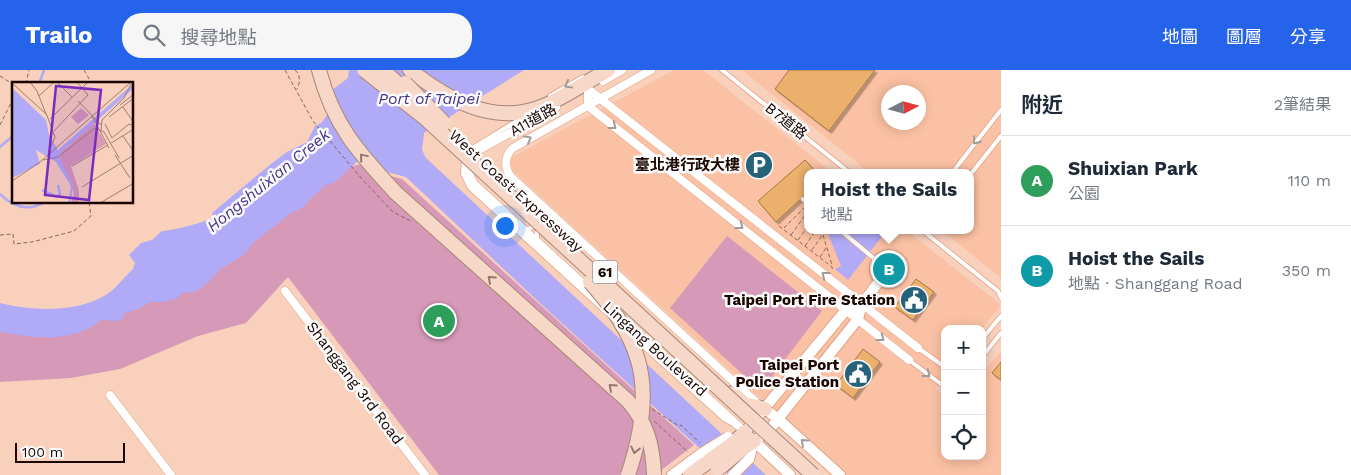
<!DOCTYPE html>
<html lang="zh-TW">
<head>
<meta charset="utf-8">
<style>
	body { margin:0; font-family:"Work Sans","Noto Sans TC",sans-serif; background:#f6f6f7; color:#1f2937 }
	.controls { position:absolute; right:15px; bottom:15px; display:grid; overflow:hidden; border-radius:10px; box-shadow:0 2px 12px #0003 }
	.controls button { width:45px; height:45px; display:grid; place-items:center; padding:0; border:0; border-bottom:1px solid #e0e1e3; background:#fff; color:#1f2937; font:25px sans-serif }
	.compass { position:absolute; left:881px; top:15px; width:45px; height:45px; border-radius:50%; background:#fff; box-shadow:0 2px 12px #0003; rotate:84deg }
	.scale { position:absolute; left:15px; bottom:12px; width:110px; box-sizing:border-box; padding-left:5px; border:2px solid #1a0500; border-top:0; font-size:14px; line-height:18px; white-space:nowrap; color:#1a0500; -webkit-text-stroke:4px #fbfbfb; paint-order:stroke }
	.you { position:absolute; left:504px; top:155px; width:18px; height:18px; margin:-12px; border:4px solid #fff; border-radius:50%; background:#1a73e8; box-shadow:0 0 0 8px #1a73e833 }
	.badge { display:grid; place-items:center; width:32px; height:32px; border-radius:50%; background:#2563eb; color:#fff; font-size:16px; font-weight:700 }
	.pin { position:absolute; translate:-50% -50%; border:2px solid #fff; box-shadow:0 1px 5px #0006 }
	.popup { position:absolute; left:804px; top:99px; width:170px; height:65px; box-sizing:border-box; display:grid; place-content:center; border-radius:10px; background:#fff; filter:drop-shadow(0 1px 4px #0005); font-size:16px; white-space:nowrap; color:#747a83 }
	.popup b { font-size:19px; color:#1f2937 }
	.popup::after { content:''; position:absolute; left:50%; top:100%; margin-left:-10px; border:10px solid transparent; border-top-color:#fff }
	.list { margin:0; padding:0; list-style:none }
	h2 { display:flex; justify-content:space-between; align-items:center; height:65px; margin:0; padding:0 20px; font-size:21px }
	h2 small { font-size:16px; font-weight:400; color:#747a83 }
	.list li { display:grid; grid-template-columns:32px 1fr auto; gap:15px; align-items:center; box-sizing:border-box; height:90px; padding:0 20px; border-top:1px solid #e0e1e3 }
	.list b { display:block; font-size:19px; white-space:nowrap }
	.list p { margin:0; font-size:16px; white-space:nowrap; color:#747a83 }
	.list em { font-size:16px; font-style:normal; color:#747a83 }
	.icon { flex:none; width:28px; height:28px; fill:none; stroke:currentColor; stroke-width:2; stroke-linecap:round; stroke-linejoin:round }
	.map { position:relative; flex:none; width:1001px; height:405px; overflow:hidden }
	header { display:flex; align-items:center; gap:30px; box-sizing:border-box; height:70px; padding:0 25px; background:#2563eb; color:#fff }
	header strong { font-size:24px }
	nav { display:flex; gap:28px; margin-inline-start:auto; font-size:18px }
	.search { width:350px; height:45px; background:#f6f6f7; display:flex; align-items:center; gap:12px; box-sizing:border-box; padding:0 18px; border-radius:20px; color:#747a83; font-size:19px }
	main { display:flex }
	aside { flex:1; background:#fff }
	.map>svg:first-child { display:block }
	.built { fill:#fbc1a4; fill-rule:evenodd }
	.green { fill:#d799b8 }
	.water { fill:#b1aaf6 }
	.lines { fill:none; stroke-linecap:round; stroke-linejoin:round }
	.stream { stroke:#b1aaf6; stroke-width:2.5 }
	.building { fill:#ecb06d; stroke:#a37744; filter:url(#shadow) }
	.service-casing { stroke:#e1a282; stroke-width:5.5 }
	.minor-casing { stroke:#e1a282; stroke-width:9 }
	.tertiary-casing { stroke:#e1a282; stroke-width:12 }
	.trunk-casing { stroke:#a88778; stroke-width:16 }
	.path { stroke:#87685c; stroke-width:1; stroke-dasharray:4 2.5; stroke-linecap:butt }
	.service { stroke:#fff; stroke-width:4 }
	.minor { stroke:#fff; stroke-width:8 }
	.tertiary { stroke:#fff; stroke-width:10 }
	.trunk { stroke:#f7d7c7; stroke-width:14 }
	.tertiary-bridge-casing { stroke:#e1a282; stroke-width:12; stroke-linecap:butt }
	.trunk-bridge-casing { stroke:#a88778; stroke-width:16; stroke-linecap:butt }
	.tertiary-bridge { stroke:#fff; stroke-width:10 }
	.trunk-bridge { stroke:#f7d7c7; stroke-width:14 }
	.oneway { stroke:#a39b99 }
	.oneway2 { stroke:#94786d }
	.labels { text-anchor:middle; stroke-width:5; stroke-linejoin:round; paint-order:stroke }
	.shield { fill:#fbfbfb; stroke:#5e4f4b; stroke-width:1 }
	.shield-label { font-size:14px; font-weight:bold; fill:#1a0500 }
	.street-label { font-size:15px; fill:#1a0500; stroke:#fbfbfb }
	.poi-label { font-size:15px; font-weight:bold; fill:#1a0500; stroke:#fbfbfb; text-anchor:end }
	.water-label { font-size:16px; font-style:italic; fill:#45338a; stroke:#fbfbfb }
	.inset-river { fill:none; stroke:#b1aaf6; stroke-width:2.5 }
	.inset-road { fill:none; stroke:#9f7f71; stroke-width:1 }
	.view { fill:#7b2cbf; fill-opacity:0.15; stroke:#7b2cbf; stroke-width:2.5 }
	.inset-edge { fill:none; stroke:#1a0500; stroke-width:2.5 }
</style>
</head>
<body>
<header>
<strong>Trailo</strong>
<div class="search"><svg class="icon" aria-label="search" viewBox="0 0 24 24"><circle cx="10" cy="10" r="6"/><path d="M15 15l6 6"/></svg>搜尋地點</div>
<nav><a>地圖</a><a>圖層</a><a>分享</a></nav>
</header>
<main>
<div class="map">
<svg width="1001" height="405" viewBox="0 0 1001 405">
	<defs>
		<filter id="shadow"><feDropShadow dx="2.5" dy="2.5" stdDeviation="0" flood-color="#0004"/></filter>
	</defs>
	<rect width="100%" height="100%" fill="#f8d0bc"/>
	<!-- built -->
	<g class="built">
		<path d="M674 0H703L833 103H808V160H906L1001 235 982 259H945V306L935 319 945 327V386H982V304L1001 281V405H844L503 92Z"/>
		<path d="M742 0H1001V208L941 160H970V103H870ZM888 22H918V52H888Z"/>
	</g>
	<!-- green -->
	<g class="green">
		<path d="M367 93 380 103 402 109 694 375 655 405H439L288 207 246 253 198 266 120 299 71 308 0 312V259L45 264 348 97Z"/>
		<path d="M727 166 822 241 761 321 670 238Z"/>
	</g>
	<!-- water -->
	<g class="water">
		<path d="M349 0H524L424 63 422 80 426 88 766 405H729L543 236 406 107 383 101 358 91 334 113 326 115 310 129 304 137 291 143 252 174 245 184 219 200 209 212 196 222H185L177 228 164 232H151L136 240 124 243 123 248 118 251 101 250C73 274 33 268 0 262V233C32 241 74 243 104 226 115 220 124 207 133 199L135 193 129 185 141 173 152 170 162 161C170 161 208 152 213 147L212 143 272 93 287 82 307 72 315 56C330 51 330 33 332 20L348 8Z"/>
		<path d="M831 160H887L848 210 835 199 841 196 828 164Z"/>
	</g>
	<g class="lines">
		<!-- stream -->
		<g class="stream">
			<path d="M39 14 44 0"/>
			<path d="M0 77 14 65"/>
			<path d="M0 124C13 137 28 142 45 132"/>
		</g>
	</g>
	<!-- building -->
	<g class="building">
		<path d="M789 0H875L829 61 775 19Z"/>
		<path d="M805 90 817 103H808V128L805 125 776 152 758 131Z"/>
		<path d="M916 209 934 222 913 250 895 237Z"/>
		<path d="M863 279 880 292 853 328 836 315Z"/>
		<path d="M1001 292V310L992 303Z"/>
	</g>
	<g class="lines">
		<defs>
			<g id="service">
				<path d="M722 0 850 103"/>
				<path d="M550 26 583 7"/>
				<path d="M467 83 474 77 520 49"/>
				<path d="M464 89 463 104 470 118 608 244"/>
				<path d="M952 103 1001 40"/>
				<path d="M970 105 1001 66"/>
				<path d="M803 129 808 134"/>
				<path d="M524 160C537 157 542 151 543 138"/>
				<path d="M840 160 877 191"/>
				<path d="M922 160 998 221 1001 228"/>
				<path d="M537 172V162L547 151 557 149"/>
				<path d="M635 269 724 349 731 353"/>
				<path d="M982 269 1001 246"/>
				<path d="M918 278 945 297"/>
				<path d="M982 287 1001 263"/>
				<path d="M909 290 945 317"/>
			</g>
			<g id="minor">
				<path d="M651 0 513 78C505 86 504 96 510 106L759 335"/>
				<path d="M603 11 622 0"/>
				<path d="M588 19V36L909 290"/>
				<path d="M588 19 918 278"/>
				<path d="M556 37 479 80C466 90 466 101 474 114L591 221"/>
				<path d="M285 221 425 405"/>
				<path d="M625 252 745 362"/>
				<path d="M110 325 171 405"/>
			</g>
			<g id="tertiary">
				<circle cx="889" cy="199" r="14"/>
				<path d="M765 339 778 349 840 405"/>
				<path d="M745 362 846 240 862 234"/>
				<path d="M751 368 790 405"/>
				<path d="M749 389 754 371 771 358 778 349 858 249 862 234 880 210"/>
				<path d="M672 405 702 383"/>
			</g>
			<g id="trunk">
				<path d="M319 0C333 55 359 83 396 123"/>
				<path d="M410 0C447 29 493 56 541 37 564 28 586 12 608 0"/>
				<path d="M733 323 744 334 765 339"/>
				<path d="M735 372 745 362"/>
				<path d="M742 379 754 371"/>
				<path d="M690 405 709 391"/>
			</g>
		</defs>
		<!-- service casing -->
		<use href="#service" class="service-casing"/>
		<!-- minor casing -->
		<use href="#minor" class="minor-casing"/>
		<!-- tertiary casing -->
		<use href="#tertiary" class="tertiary-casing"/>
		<!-- trunk casing -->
		<use href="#trunk" class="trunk-casing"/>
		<!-- path -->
		<g class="path">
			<path d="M84 0 92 14"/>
			<path d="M285 0 313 51 362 109 393 142 411 151"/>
			<path d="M295 0C301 5 300 13 297 19"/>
			<path d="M0 6 11 13 14 22"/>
			<path d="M26 14 29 0"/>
			<path d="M0 55 14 27"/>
			<path d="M779 156 832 197 833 201"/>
			<path d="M784 158 804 138"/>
			<path d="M0 165 13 164 14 174 32 172 74 161 91 146 89 132"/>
			<path d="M791 165 808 141"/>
			<path d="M823 165 832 195"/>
			<path d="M798 170 808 156"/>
			<path d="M805 176 816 160"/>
			<path d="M812 180 826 160"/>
			<path d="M820 187 826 178"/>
			<path d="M652 339 679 356 681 355 700 373"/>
			<path d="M654 351 688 382"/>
		</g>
		<!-- service -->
		<use href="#service" class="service"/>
		<!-- minor -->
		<use href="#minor" class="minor"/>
		<!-- tertiary -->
		<use href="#tertiary" class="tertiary"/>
		<!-- trunk -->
		<use href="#trunk" class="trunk"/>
		<defs>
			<g id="tertiary-bridge">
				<path d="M702 383 728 367"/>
				<path d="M733 405 749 389"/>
			</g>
			<g id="trunk-bridge">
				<path d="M364 0 425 48 813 405"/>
				<path d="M383 0 408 23"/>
				<path d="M405 13 444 53"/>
				<path d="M396 123 628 331C647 353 653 376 654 405"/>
				<path d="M590 212C610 234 628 259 637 287 649 324 640 369 628 405"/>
				<path d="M709 391 735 372"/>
				<path d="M718 399 742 379"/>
			</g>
		</defs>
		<!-- tertiary-bridge casing -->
		<use href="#tertiary-bridge" class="tertiary-bridge-casing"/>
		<!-- trunk-bridge casing -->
		<use href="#trunk-bridge" class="trunk-bridge-casing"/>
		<!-- tertiary-bridge -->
		<use href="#tertiary-bridge" class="tertiary-bridge"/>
		<!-- trunk-bridge -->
		<use href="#trunk-bridge" class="trunk-bridge"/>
	</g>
	<!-- one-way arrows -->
	<defs><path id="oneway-chevron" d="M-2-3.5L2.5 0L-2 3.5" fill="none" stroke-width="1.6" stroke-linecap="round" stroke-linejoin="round" transform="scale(1.25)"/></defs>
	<g class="oneway">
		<use href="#oneway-chevron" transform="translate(568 15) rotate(151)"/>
		<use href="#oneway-chevron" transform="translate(613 56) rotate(38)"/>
		<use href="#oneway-chevron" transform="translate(528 69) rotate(-29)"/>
		<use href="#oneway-chevron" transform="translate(976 71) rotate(128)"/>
		<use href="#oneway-chevron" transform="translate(740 156) rotate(38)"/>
		<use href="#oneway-chevron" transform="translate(825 205) rotate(-142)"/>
		<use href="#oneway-chevron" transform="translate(881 268) rotate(38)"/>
		<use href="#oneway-chevron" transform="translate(927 304) rotate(38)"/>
		<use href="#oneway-chevron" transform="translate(804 372) rotate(-138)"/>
	</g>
	<g class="oneway2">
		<use href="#oneway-chevron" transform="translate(363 87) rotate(-130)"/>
		<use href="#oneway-chevron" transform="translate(491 209) rotate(-138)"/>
		<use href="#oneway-chevron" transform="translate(612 317) rotate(-138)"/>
		<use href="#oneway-chevron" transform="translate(635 380) rotate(102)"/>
	</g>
	<!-- icons -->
	<defs>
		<symbol id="parking-disc" viewBox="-11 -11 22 22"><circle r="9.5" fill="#27627a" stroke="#fbfbfb"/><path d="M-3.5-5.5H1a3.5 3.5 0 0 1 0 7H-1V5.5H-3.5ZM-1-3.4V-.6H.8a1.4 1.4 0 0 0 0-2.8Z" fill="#fff"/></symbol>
		<symbol id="civic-disc" viewBox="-11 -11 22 22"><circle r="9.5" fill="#27627a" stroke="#fbfbfb"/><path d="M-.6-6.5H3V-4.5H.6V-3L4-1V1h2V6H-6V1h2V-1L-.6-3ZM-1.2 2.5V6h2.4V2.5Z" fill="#fff"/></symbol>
	</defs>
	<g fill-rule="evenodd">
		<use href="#parking-disc" x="743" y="79" width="32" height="32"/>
		<use href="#civic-disc" x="898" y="214" width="32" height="32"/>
		<use href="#civic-disc" x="842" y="288" width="32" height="32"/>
	</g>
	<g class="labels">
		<!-- shield labels -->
		<rect class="shield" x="592.5" y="190.5" width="25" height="23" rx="4"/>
		<g class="shield-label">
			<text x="605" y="207">61</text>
		</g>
		<!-- street labels -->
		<g class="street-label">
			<text transform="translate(533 50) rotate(-29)" y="5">A11道路</text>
			<text transform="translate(786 51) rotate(39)" y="5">B7道路</text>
			<text transform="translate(516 121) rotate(42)" y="5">West Coast Expressway</text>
			<text transform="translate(655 279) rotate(42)" y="5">Lingang Boulevard</text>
			<text transform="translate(355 313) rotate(53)" y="5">Shanggang 3rd Road</text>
		</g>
		<!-- poi labels -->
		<g class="poi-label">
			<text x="740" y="100">臺北港行政大樓</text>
			<text x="895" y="235">Taipei Port Fire Station</text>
			<text x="839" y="300">Taipei Port<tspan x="839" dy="17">Police Station</tspan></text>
		</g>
		<!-- water labels -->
		<g class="water-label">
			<text x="429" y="34">Port of Taipei</text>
			<text transform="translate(268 110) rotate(-39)" y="6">Hongshuixian Creek</text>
		</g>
	</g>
	<!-- overview -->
	<g transform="translate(12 12)">
		<rect width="121" height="121" fill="#f8d0bc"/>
		<path d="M69 26 77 33 66 42 59 35ZM82 41 94 62 59 84 67 109V121H59L62 111 47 76 49 70Z" fill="#d799b8"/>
		<path d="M121 2V7L49 70 47 75 61 103 59 121H56L59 104 44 80 24 68 28 82 0 96V6L34 38 37 53 46 68Z" fill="#b1aaf6"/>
		<path class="inset-river" d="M30 108 45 115 48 112 46 103"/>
		<path class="inset-road" d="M18 0 25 9 34 32M45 0 60 15M0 1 33 31M27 14 42 0M66 19 89 43M108 23 122 12M111 25 122 41M34 31 43 55 37 69M80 34 97 66M97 35 122 16M38 37 76 0M93 42 100 56 117 42 122 44M42 49 76 13 65 0M89 49 90 38 112 16 119 2M111 54 122 70M99 61 122 47M103 73 118 96M31 78 46 75 83 46 92 50 107 76M60 84 96 63M0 99 28 80 119 0M70 105 122 73M88 121 122 101"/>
		<path class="view" d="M44 4 89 8 77 118 33 113Z"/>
		<rect width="121" height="121" class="inset-edge"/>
	</g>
</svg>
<div class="controls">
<button>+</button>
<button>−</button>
<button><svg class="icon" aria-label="locate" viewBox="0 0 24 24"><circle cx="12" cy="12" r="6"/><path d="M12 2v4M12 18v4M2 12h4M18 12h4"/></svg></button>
</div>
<svg class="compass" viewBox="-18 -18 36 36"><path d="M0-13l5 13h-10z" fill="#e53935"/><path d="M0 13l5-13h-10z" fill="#747a83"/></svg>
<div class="scale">100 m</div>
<div class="you"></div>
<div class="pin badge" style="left:439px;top:251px;background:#2e9e5b">A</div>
<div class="pin badge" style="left:889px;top:199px;background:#0f9aa8">B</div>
<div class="popup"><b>Hoist the Sails</b>地點</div>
</div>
<aside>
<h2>附近<small>2筆結果</small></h2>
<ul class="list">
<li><span class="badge" style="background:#2e9e5b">A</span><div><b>Shuixian Park</b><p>公園</p></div><em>110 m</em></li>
<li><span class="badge" style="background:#0f9aa8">B</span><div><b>Hoist the Sails</b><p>地點 · Shanggang Road</p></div><em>350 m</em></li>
</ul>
</aside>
</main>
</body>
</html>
